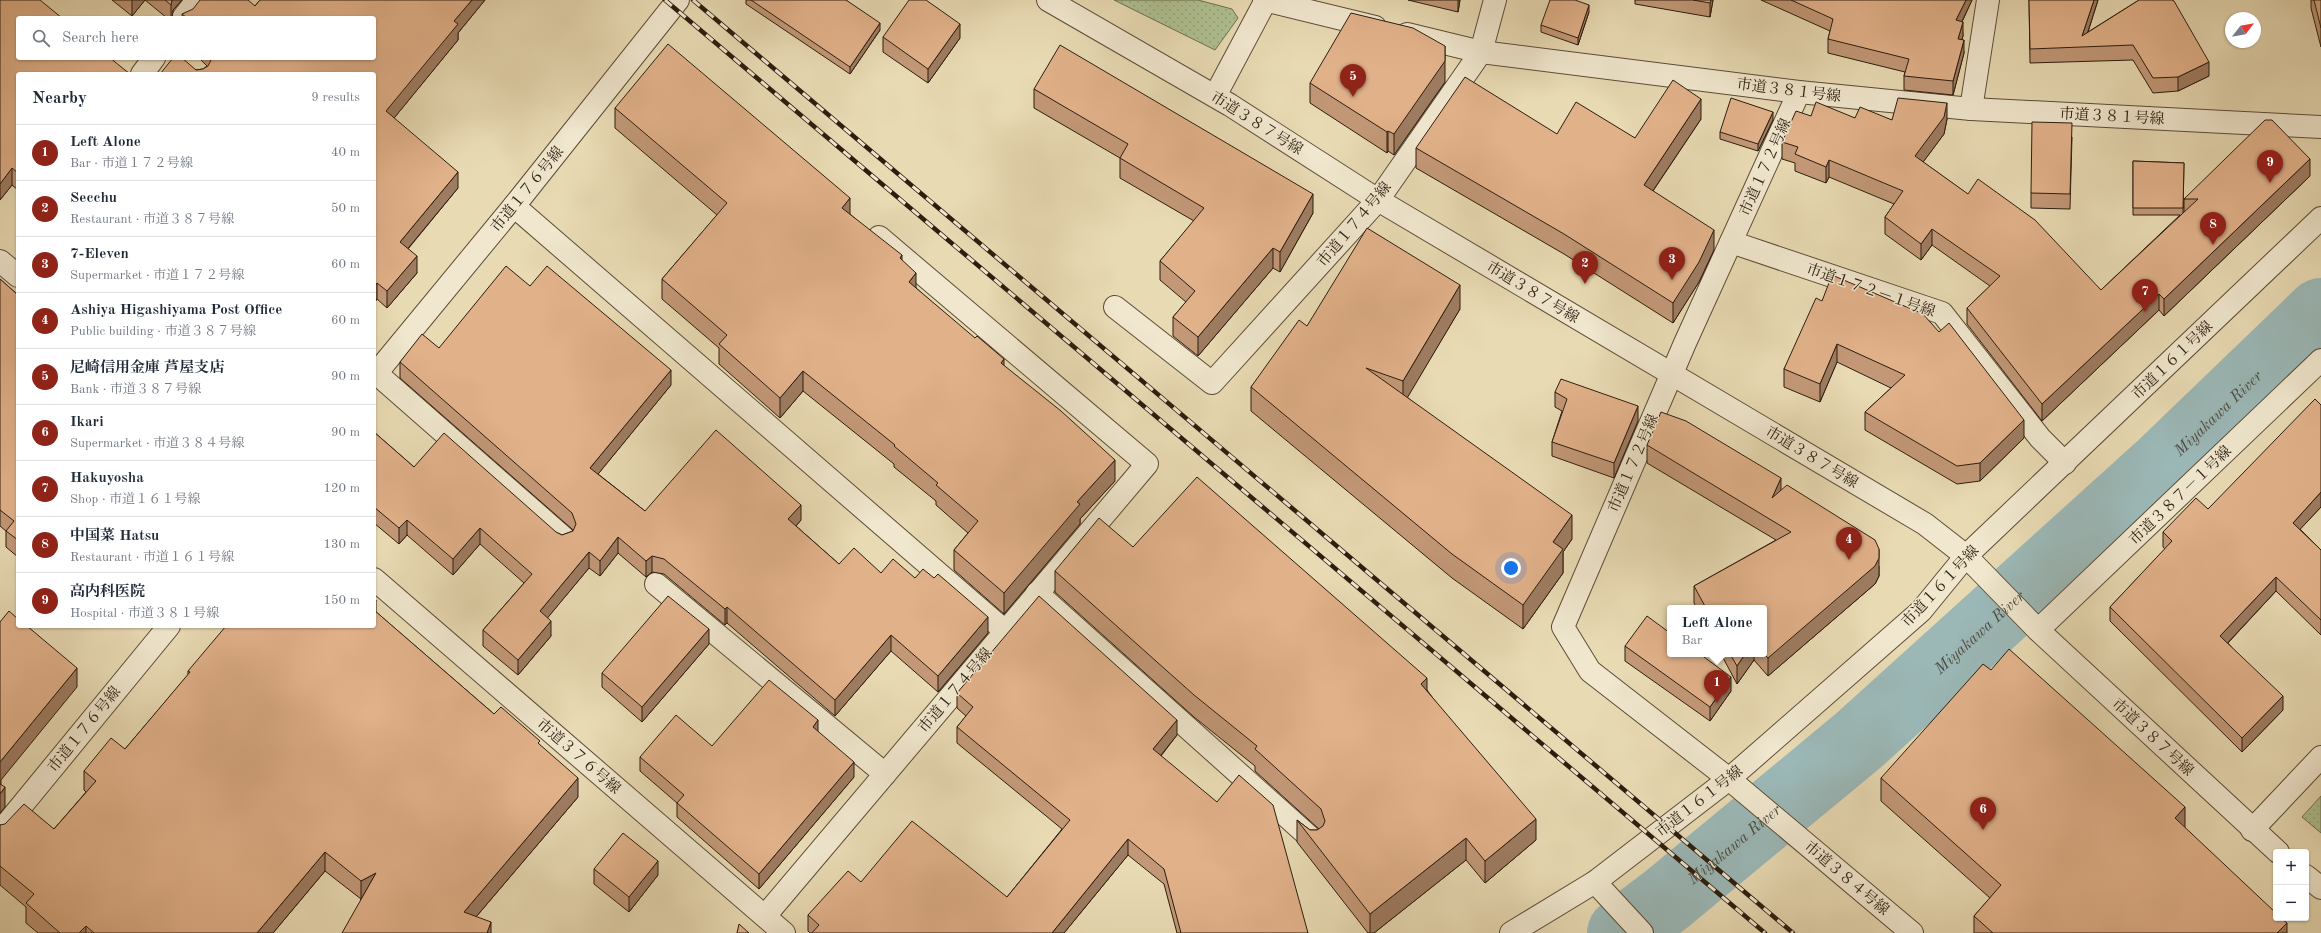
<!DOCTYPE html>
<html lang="en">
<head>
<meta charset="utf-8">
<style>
	body { margin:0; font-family:"Old Standard TT","Noto Serif JP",serif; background:#f6f6f7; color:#1f2937 }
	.controls { position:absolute; right:12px; bottom:12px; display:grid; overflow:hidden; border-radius:4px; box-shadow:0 1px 3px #0004 }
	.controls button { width:36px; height:36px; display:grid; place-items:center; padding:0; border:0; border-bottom:1px solid #e0e1e3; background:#fff; color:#1f2937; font:20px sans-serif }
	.compass { position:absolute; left:2225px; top:12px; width:36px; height:36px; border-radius:50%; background:#fff; box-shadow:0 1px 3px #0004; rotate:59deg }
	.you { position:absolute; left:1511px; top:568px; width:14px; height:14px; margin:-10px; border:3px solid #fff; border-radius:50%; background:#1a73e8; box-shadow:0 0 0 6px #1a73e833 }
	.badge { display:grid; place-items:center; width:26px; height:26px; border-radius:50%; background:#8f2418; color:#fff; font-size:13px; font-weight:700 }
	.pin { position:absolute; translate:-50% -33px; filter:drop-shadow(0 1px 2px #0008) }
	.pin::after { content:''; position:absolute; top:21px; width:14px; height:12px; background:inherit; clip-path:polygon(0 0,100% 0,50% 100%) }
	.popup { position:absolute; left:1667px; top:605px; width:100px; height:52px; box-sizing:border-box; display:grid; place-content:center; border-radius:4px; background:#fff; filter:drop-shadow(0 1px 3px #0005); font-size:13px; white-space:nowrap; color:#747a83 }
	.popup b { font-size:15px; color:#1f2937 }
	.popup::after { content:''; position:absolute; left:50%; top:100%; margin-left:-8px; border:8px solid transparent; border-top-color:#fff }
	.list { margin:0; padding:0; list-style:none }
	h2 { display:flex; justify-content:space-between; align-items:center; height:52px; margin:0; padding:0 16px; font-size:17px }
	h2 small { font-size:13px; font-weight:400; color:#747a83 }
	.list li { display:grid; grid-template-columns:26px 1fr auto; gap:12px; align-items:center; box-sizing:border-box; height:56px; padding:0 16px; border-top:1px solid #e0e1e3 }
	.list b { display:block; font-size:15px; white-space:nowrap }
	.list p { margin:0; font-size:13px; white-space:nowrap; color:#747a83 }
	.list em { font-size:13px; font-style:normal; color:#747a83 }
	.icon { flex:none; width:22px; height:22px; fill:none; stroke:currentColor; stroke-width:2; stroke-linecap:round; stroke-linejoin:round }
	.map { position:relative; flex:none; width:2321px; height:933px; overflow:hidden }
	.search { position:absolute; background:#fff; box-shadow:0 1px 3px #0004; left:16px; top:16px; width:360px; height:44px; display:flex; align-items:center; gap:10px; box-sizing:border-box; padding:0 14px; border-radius:4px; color:#747a83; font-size:15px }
	.panel { position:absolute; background:#fff; box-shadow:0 1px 3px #0004; left:16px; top:72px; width:360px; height:556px; border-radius:4px }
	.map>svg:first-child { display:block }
	.park { fill:url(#park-dots); stroke:#6e6f50 }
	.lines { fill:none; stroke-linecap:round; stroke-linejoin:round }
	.river { stroke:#9bb8b7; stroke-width:70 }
	.minor-casing { stroke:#5c4c37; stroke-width:24 }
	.minor { stroke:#f0e7ce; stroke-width:22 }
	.rail-casing { stroke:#2d1d0e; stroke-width:4.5 }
	.rail { stroke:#f0e7ce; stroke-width:3; stroke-dasharray:9; stroke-linecap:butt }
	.wall { fill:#c29877; stroke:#2d1d0e }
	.shaded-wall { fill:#9e7c61; stroke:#2d1d0e }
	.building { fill:#e1b18a; stroke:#2d1d0e }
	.labels { text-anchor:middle; stroke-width:3; stroke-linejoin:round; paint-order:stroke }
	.street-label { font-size:15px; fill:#2d1d0e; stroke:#f0e7ce }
	.water-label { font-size:16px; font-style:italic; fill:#4e4c41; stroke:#f0e7ce }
</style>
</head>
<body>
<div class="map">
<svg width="2321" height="933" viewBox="0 0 2321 933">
	<defs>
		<pattern id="park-dots" width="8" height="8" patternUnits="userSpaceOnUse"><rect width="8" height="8" fill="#afc192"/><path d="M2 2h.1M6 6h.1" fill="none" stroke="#97a57d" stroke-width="1.8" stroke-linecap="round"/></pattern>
	</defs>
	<rect width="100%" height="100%" fill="#e8dab3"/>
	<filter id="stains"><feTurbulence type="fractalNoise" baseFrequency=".005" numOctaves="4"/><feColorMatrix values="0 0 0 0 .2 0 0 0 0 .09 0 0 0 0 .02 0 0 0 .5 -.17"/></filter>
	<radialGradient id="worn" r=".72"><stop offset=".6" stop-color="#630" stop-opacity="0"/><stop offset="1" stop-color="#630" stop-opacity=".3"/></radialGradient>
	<!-- park -->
	<g class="park">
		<path d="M1114 0H1198L1232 9 1238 18 1215 50Z"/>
		<path d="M2321 796V833L2302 817Z"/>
	</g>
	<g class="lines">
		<!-- river -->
		<path class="river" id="s1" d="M1622 933 1667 899 1859 740 2162 466 2321 313"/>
		<defs>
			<g id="minor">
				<path d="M1048 0 1230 105 1378 200 1925 524 1966 556 2038 630 2278 852"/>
				<path d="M1264 0 1375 27"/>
				<path d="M183 18 197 0"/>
				<path d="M1407 34 1481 52 1799 92 1971 109 2321 127"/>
				<path d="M142 74 154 58"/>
				<path d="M1799 92 1685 343 1563 627 1590 671 1729 779 1912 933"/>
				<path d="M1215 96 1266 0"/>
				<path d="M1971 109 1988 0"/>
				<path d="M514 206 1005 631"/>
				<path d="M1731 242 1942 313 2040 438 2065 463"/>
				<path d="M0 261 18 276"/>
				<path d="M1115 307 1212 383 1378 200 1481 52 1495 0"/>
				<path d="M376 373 564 538"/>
				<path d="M374 376 514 206 678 0"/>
				<path d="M374 579 784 933"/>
				<path d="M656 584 885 774"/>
				<path d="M1037 593 1313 840"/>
				<path d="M2038 630 2321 360"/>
				<path d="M2252 830 2321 757"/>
				<path d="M0 832 169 626"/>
				<path d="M2306 876 2321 888"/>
				<path d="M1595 882 1642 933"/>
				<path d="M765 916 1147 464 879 237"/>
				<path d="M1511 933 1595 882 1729 779 1921 611 1966 556 2321 218"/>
			</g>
		</defs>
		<!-- minor casing -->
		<use href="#minor" class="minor-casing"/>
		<!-- minor -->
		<use href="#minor" class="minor"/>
		<defs>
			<g id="rail">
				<path d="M665 0 1765 933"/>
				<path d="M693 0 1793 933"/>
			</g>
		</defs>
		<!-- rail casing -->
		<use href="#rail" class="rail-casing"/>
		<!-- rail -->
		<use href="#rail" class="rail"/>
	</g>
	<!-- wall -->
	<g class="wall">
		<path d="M112 0H182L173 10 172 18H167L145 0 132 16Z"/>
		<path d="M260 0H485L458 33V40L394 118 458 188 408 249 417 273 387 308 377 299 374 303V74L196 70 203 69 207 66 199 58H374V18H182V14L255 6Z"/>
		<path d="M746 0H846L880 30 850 74 746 4Z"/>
		<path d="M1408 0H1460L1458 12Z"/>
		<path d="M1635 0H1713L1710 17 1635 4Z"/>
		<path d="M1761 0H1972L1962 22 1963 36 1962 39 1964 53 1953 95 1904 90V76L1905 72 1828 53V39L1830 31Z"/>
		<path d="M2029 0H2098L2088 32 2139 0 2209 76 2178 91 2153 93 2133 60 2030 63Z"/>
		<path d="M2311 0H2321V47L2311 8Z"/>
		<path d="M1589 12 1578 45 1541 32V25Z"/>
		<path d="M883 37 960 38 928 83 883 52Z"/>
		<path d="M18 74V190L12 185 0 200Z"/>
		<path d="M1445 82 1394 155 1388 151 1387 153 1310 103V83Z"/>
		<path d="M1034 89 1313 213 1280 272 1273 268 1198 356 1173 336V317L1186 302 1160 280V261L1194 221 1120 178V158L1034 108Z"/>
		<path d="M615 108 850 214 902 261 916 288 1004 366 1115 481 1080 519V524L1004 614 954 570V550L968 533 936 505V501L894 467V464L803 391 780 418 719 364V348L662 299V279L717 215 615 128Z"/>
		<path d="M1811 116 1892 120 1947 119 1944 134 1923 162 2101 290 2180 215H2133V161L2184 163 2183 213 2184 212V199L2310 176 2164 316 2159 310 2042 421 1967 324V308L1990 286 1932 245 1921 260 1885 234V217L1894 204 1829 177 1826 183 1795 171V163L1782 159V142Z"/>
		<path d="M1701 119 1653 191 1714 250 1699 282 1673 323 1564 254 1416 168V148L1635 138Z"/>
		<path d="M1773 120 1758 151 1720 139V132Z"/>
		<path d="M2072 137 2070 209 2031 208V193Z"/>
		<path d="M0 279 18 295V557L6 547V531L0 526Z"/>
		<path d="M530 286 671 385 598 474 645 511 801 520 796 526 839 564 881 573 915 578 988 633 938 692 891 651 835 716 727 623 725 625 664 574 652 572 646 577 618 553 600 576 589 568 547 618 551 636 518 675 483 646V630L524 583 480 544 453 575 407 535 399 544 374 523V432L414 467 562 535 573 531 572 529 400 378V362L439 348Z"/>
		<path d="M1822 301 2024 438 1980 481 1957 484 1865 430V412L1891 388 1837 362 1820 402 1784 387V369Z"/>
		<path d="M1460 309 1407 397 1572 539 1563 552V573L1523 629 1452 578 1251 411V387L1307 326Z"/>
		<path d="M1555 392 1638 421 1614 478 1552 456V442L1562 411 1555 407Z"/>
		<path d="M2321 405V507L2300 529 2321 550V635L2276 591 2228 643 2283 710 2242 752 2110 621V607L2165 549 2163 547V532L2208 509Z"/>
		<path d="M1647 445 1781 490 1879 566V576L1875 584 1768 676 1754 660 1737 684 1721 654H1764V608H1697L1694 603V586L1776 540 1647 463Z"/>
		<path d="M1133 547 1427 690 1536 840 1485 883 1466 860 1374 933H1368L1297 842V820L1310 830H1317L1319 829 1255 771V766L1194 717 1055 592V571Z"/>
		<path d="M376 612 494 714 540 745 578 797 476 917 491 933 361 899 325 871 273 933H38L26 923V907L0 885V825L54 829 86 792 84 790V771L125 749 188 675V671Z"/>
		<path d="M709 644 642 722 602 687V673Z"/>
		<path d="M1625 646 1731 691 1710 721 1625 661Z"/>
		<path d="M957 693 1177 735 1161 756 1308 933H1177L1164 884 1128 855 1064 933H810L808 931V915L861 882 1007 897 1062 829 957 743V727L966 716 957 708Z"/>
		<path d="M818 731 854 777 759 889 677 817V803L640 771V757L712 746Z"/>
		<path d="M1881 778 2185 828 2287 933H1974V916L1990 898 1881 801Z"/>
		<path d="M594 869 658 875 629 912 594 884Z"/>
	</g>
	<!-- shaded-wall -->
	<g class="shaded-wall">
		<path d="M132 0H145L132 16Z"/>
		<path d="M172 0H182L173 10 172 18H171V5Z"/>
		<path d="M472 0H485L458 33V40L386 128V111L454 21Z"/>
		<path d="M1458 0H1460L1458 12Z"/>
		<path d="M1711 0H1713L1710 17V3Z"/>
		<path d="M1966 0H1972L1956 34V20Z"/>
		<path d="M2094 0H2098L2083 47 2082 36Z"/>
		<path d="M1589 5V12L1578 45V38Z"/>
		<path d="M1963 22V36L1958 52V39Z"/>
		<path d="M880 23V30L850 74V67Z"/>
		<path d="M960 24V38L928 83V69Z"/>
		<path d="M1964 40V53L1953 95V81Z"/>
		<path d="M1445 46V82L1394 155V134Z"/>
		<path d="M2209 62V76L2178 91V77Z"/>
		<path d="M1701 99V119L1644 204V185Z"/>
		<path d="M1947 103V119L1944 134 1915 173V156Z"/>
		<path d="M1773 112V120L1758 151V144Z"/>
		<path d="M1388 131V151L1387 153V132Z"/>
		<path d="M2310 159V176L2164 316V299Z"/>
		<path d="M1829 160V177L1826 183V167Z"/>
		<path d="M12 168V185L0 200V184Z"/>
		<path d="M458 172V188L400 258V242Z"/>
		<path d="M1313 194V213L1280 272V252Z"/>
		<path d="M850 198V218L842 208Z"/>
		<path d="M1932 229V245L1921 260V244Z"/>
		<path d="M1714 230V250L1699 282 1673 323V303Z"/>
		<path d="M1273 248V268L1198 356V337Z"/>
		<path d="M902 255V275L900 258Z"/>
		<path d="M417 256V273L387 308V291Z"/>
		<path d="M916 273V293L909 282Z"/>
		<path d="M377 283V299L374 303V287Z"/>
		<path d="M1460 285V309L1403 405V381Z"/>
		<path d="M2159 294V310L2042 421V404Z"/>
		<path d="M1837 344V362L1820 402V384Z"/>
		<path d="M1004 359V379L1001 363Z"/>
		<path d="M671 370V385L590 484V468Z"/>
		<path d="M803 371V391L780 418V398Z"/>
		<path d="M1638 406V421L1614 478V463Z"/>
		<path d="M2024 420V438L1980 481V463Z"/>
		<path d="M1115 460V481L1080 519V524L1004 614V593L1077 502Z"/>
		<path d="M1781 478V495L1772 498Z"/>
		<path d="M2321 492V507L2293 537V523Z"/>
		<path d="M801 505V520L788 535V519Z"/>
		<path d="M1572 515V539L1563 552V573L1523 629V605L1553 542Z"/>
		<path d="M407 520V535L399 544V528Z"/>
		<path d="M480 528V544L453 575V559Z"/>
		<path d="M618 537V553L600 576V561Z"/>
		<path d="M1879 549V576L1875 584 1768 676V658Z"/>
		<path d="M589 552V568L540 627V611Z"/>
		<path d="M652 556V572L646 577V561Z"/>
		<path d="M2276 577V591L2220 651V636Z"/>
		<path d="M376 600V619L374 622V603Z"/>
		<path d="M727 607V623L725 625V609Z"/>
		<path d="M988 617V633L938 692V676Z"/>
		<path d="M551 621V636L518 675V660Z"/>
		<path d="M709 629V644L642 722V707Z"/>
		<path d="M891 635V651L835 716V700Z"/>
		<path d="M1745 654H1754V660L1737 684V666Z"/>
		<path d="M77 668V687L1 780V793L5 787V807L0 813V762Z"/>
		<path d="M1731 677V691L1710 721V707Z"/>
		<path d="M1427 678V699L1421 684Z"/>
		<path d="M2283 696V710L2242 752V738Z"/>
		<path d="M818 720V735L813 727Z"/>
		<path d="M1177 720V735L1153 765V749Z"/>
		<path d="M854 762V777L759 889V874Z"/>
		<path d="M578 778V797L464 931V912Z"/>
		<path d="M2185 807V830L2175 818Z"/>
		<path d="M1536 819V840L1485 883V861Z"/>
		<path d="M1466 838V860L1374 933H1370V914Z"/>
		<path d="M1128 839V855L1064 933H1052Z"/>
		<path d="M325 852V871L273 933H257Z"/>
		<path d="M658 861V875L629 912V897Z"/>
		<path d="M376 873 361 900V881Z"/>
		<path d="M491 922V933H487Z"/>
		<path d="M2287 923V933H2277Z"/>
		<path d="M86 926V933H79Z"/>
	</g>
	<!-- building -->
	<g class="building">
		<path d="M0 0H40L62 18H18V58H110L130 74H18V173L12 168 0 184Z"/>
		<path d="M165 0H172L171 5Z"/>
		<path d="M200 0H248L255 6 260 0H472L454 21 458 24 386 111 458 172 400 242 417 256 387 291 377 283 374 287V74H160L173 58H182L196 70 203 69 208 66 211 60V58H374V18H187L182 14 193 9Z"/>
		<path d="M751 0H846L880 23 850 67Z"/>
		<path d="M909 0H926L960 24 928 69 883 37Z"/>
		<path d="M1550 0H1575L1589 5 1578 38 1541 25Z"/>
		<path d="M1693 0H1711L1710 3Z"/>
		<path d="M1791 0H1966L1956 20 1963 22 1958 39 1964 40 1953 81 1904 76 1909 59 1828 39 1833 19Z"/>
		<path d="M2029 0H2094L2082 36 2139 0H2172L2174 1 2209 62 2178 77 2153 78 2133 45 2030 49Z"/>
		<path d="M2314 0H2321V28Z"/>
		<path d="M1351 13 1413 28 1445 46V61L1394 134 1388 131 1387 132 1310 83Z"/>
		<path d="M668 44 850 198 842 208 902 255 900 258 916 273 909 282 975 338 977 336 1004 359 1001 363 1061 411 1115 460 1077 502 1080 504 1004 593 954 550 978 521 936 485 938 483 894 446 895 445 803 371 780 398 719 344 727 335 662 279 727 203 615 108Z"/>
		<path d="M1060 45 1313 194 1280 252 1273 248 1198 337 1173 317 1195 291 1160 261 1204 208 1120 158 1128 144 1034 89Z"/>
		<path d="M1465 77 1557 134 1576 102 1635 138 1673 80 1701 99 1644 185 1714 230 1699 262 1673 303 1564 234 1416 148Z"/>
		<path d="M1731 98 1773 112 1758 144 1720 132Z"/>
		<path d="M1898 98 1947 103 1944 117 1915 156 1968 194 1978 179 2035 220 2101 290 2198 199H2184L2265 120H2272L2310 159 2164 299 2159 294 2042 404 1967 308 2000 276 1932 229 1921 244 1885 217 1903 191 1829 160 1826 167 1795 154 1798 147 1782 142 1796 111 1811 116 1816 102 1855 118 1860 107 1892 120Z"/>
		<path d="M2032 122 2072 123 2070 194 2031 193Z"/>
		<path d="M2133 161 2184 163 2183 208H2133Z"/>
		<path d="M1367 228 1460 285 1403 381 1366 368 1572 515 1553 542 1563 549 1523 605 1452 554 1251 387 1299 320 1307 326Z"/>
		<path d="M506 266 530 286 547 266 671 370 590 468 645 511 716 430 801 505 788 519 839 564 854 548 881 573 893 559 915 578 923 569 934 578 938 574 988 617 938 676 891 635 835 700 727 607 725 609 664 559 652 556 646 561 618 537 600 561 589 552 540 611 551 621 518 660 483 630 532 574 480 528 453 559 407 520 399 528 374 507V432L414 467 444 433 556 532 562 535 573 531 576 524 572 513 400 362 422 334 439 348Z"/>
		<path d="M1832 275 1923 314 1939 332 1949 323 2024 420 1980 463 1957 466 1865 412 1905 375 1837 344 1820 384 1784 369 1816 298 1822 301Z"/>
		<path d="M0 279 18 295V540L6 531 14 521 0 510Z"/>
		<path d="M1561 379 1638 406 1614 463 1552 442 1567 399 1555 392Z"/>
		<path d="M2315 399 2321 405V492L2293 523 2321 550V620L2276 577 2220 636 2283 696 2242 738 2110 607 2172 541 2163 532 2196 498 2208 509Z"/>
		<path d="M1661 412 1686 421 1781 478 1772 498 1787 485 1875 540 1879 549V558L1875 566 1768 658 1764 654V608H1706L1694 586 1791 532 1647 445Z"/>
		<path d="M1197 477 1427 678 1421 684 1536 819 1485 861 1466 838 1370 914 1297 820 1310 830H1317L1323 826 1325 821 1321 809 1255 749 1257 746 1194 695 1055 571 1099 518 1133 547Z"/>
		<path d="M668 596 709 629 642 707 602 673Z"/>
		<path d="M1039 596 1177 720 1153 749 1217 802 1239 775 1273 805 1308 933H1181L1164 869 1128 839 1052 933H812L819 925 808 915 848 871 861 882 912 821 1007 897 1070 820 957 727 973 707 957 693Z"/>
		<path d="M374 598 376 600 374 603Z"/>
		<path d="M374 610 494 714 501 707 540 741 538 743 578 778 464 912 491 922 487 933H342L376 873 361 881 325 852 257 933H94L86 926 79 933H60L26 903 34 894 0 866V825L5 824 24 804 54 829 96 781 84 771 111 738 125 749 190 672 188 671 226 626H374Z"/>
		<path d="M9 611 18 619V626H27L77 668 0 762V622Z"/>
		<path d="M1647 616 1670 633V654H1700L1731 677 1710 707 1625 646Z"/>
		<path d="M2009 649 2185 807 2175 818 2276 913V918H2281L2287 923 2277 933H1993L1974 916 2001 885 1881 778 1983 664 1991 670Z"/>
		<path d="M1730 654H1745L1737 666Z"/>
		<path d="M769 680 818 720 813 727 854 762 759 874 677 803 684 795 640 757 676 715 712 746Z"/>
		<path d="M0 784 5 787 0 794Z"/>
		<path d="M623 833 658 861 629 897 594 869Z"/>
		<path d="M739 924 749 933H737Z"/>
	</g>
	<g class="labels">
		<!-- street labels -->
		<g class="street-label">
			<text transform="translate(1789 90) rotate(7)" y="5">市道３８１号線</text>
			<text transform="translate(2112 116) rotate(3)" y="5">市道３８１号線</text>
			<text transform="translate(1257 123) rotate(32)" y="5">市道３８７号線</text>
			<text transform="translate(1765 167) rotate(-66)" y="5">市道１７２号線</text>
			<text transform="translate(527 189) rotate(-51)" y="5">市道１７６号線</text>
			<text transform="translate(1354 224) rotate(-50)" y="5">市道１７４号線</text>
			<text transform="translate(1871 290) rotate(19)" y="5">市道１７２－１号線</text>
			<text transform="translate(1533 292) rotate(31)" y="5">市道３８７号線</text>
			<text transform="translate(2172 360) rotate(-44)" y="5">市道１６１号線</text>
			<text transform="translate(1812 457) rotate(31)" y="5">市道３８７号線</text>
			<text transform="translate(1633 463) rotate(-67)" y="5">市道１７２号線</text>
			<text transform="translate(2180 495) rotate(-44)" y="5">市道３８７－１号線</text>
			<text transform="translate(1940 586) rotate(-47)" y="5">市道１６１号線</text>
			<text transform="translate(955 690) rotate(-50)" y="5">市道１７４号線</text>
			<text transform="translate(84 729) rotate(-51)" y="5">市道１７６号線</text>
			<text transform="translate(2153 737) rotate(43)" y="5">市道３８７号線</text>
			<text transform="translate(579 756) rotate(41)" y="5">市道３７６号線</text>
			<text transform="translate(1699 801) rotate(-38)" y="5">市道１６１号線</text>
			<text transform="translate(1847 878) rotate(40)" y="5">市道３８４号線</text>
		</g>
		<!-- water labels -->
		<g class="water-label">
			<text dy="6" stroke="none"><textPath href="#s1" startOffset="791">Miyakawa River</textPath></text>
			<text dy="6" stroke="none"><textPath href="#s1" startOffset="467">Miyakawa River</textPath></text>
			<text dy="6" stroke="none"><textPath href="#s1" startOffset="143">Miyakawa River</textPath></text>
		</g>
	</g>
	<rect width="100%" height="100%" filter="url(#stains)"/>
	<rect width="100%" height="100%" fill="url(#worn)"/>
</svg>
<div class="controls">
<button>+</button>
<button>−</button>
</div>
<svg class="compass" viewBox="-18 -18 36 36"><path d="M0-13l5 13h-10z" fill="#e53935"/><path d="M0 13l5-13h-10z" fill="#747a83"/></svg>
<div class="you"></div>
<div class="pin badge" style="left:1717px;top:703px">1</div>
<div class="popup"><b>Left Alone</b>Bar</div>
<div class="pin badge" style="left:1585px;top:284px">2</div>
<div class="pin badge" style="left:1672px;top:280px">3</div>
<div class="pin badge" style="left:1849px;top:560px">4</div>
<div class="pin badge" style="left:1353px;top:97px">5</div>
<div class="pin badge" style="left:1983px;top:830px">6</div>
<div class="pin badge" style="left:2145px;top:312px">7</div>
<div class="pin badge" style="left:2213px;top:245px">8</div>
<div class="pin badge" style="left:2270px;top:183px">9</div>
<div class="search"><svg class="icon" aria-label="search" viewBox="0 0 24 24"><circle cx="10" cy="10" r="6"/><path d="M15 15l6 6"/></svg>Search here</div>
<section class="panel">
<h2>Nearby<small>9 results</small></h2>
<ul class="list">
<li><span class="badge">1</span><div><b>Left Alone</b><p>Bar · 市道１７２号線</p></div><em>40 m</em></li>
<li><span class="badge">2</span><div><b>Secchu</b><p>Restaurant · 市道３８７号線</p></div><em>50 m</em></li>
<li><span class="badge">3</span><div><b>7-Eleven</b><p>Supermarket · 市道１７２号線</p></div><em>60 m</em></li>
<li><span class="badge">4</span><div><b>Ashiya Higashiyama Post Office</b><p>Public building · 市道３８７号線</p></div><em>60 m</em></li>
<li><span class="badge">5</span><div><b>尼崎信用金庫 芦屋支店</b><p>Bank · 市道３８７号線</p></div><em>90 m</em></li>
<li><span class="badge">6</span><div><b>Ikari</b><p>Supermarket · 市道３８４号線</p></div><em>90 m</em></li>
<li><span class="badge">7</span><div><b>Hakuyosha</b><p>Shop · 市道１６１号線</p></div><em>120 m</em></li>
<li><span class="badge">8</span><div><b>中国菜 Hatsu</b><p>Restaurant · 市道１６１号線</p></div><em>130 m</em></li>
<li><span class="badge">9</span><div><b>高内科医院</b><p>Hospital · 市道３８１号線</p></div><em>150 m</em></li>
</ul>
</section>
</div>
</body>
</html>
